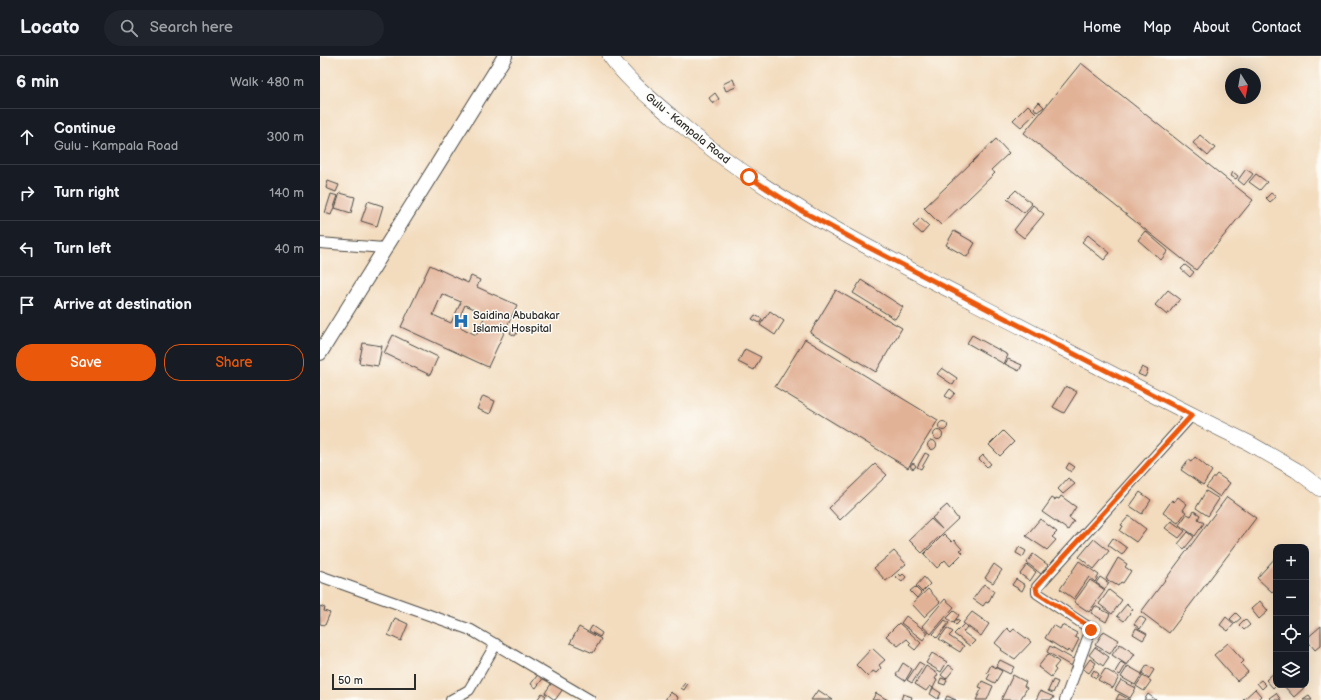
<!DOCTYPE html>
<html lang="en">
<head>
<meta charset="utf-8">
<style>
	body { margin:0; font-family:"Balsamiq Sans",sans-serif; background:#20242c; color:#f1f3f6 }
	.controls { position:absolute; right:12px; bottom:12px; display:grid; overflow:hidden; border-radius:8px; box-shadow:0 4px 16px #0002 }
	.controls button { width:36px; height:36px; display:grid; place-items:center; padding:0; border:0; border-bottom:1px solid #363941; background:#171b24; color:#f1f3f6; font:20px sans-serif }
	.compass { position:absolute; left:905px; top:12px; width:36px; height:36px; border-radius:50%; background:#171b24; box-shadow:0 4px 16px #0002; rotate:169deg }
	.scale { position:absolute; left:12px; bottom:10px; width:84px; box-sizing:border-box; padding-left:4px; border:2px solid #2b2b2b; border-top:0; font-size:11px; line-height:14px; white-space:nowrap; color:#2b2b2b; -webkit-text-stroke:3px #fdfcf7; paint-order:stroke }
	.stop { position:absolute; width:12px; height:12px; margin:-9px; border:3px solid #ea580c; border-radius:50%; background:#fff }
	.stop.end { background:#ea580c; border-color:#fff; box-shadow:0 1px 4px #0008 }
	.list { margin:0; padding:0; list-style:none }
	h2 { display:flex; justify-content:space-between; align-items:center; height:52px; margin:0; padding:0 16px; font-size:17px }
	h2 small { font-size:13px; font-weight:400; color:#9ea1a6 }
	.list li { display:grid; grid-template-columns:26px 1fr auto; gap:12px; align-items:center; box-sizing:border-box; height:56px; padding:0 16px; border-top:1px solid #363941 }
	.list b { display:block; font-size:15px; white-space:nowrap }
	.list p { margin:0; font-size:13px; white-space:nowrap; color:#9ea1a6 }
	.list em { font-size:13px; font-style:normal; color:#9ea1a6 }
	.actions { display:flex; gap:8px; padding:12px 16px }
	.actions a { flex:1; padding:9px 0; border:1px solid #ea580c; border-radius:16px; text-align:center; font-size:14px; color:#ea580c }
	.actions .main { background:#ea580c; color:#fff }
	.icon { flex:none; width:22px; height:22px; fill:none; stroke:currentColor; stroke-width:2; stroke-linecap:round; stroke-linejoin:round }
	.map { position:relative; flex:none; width:1001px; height:644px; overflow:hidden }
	header { display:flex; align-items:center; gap:24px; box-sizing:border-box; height:56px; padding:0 20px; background:#171b24; border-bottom:1px solid #363941 }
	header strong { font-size:19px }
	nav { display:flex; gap:22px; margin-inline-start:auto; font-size:14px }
	.search { width:280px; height:36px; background:#20242c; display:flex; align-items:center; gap:10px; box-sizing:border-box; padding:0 14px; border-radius:22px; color:#9ea1a6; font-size:15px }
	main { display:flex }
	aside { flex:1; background:#171b24 }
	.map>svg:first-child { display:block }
	.building { fill:#e2b297; fill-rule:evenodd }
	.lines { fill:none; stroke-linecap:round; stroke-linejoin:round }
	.street-casing { stroke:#494641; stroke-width:12 }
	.secondary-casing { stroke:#494641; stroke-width:16 }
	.primary-casing { stroke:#494641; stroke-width:16 }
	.street { stroke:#fff; stroke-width:10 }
	.secondary { stroke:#fff; stroke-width:14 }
	.primary { stroke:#fff; stroke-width:15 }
	.route { stroke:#ea580c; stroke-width:5 }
	.labels { text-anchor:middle; stroke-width:3; stroke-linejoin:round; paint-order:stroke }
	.street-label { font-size:11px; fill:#2b2b2b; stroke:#fdfcf7 }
	.poi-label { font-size:11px; fill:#2b2b2b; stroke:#fdfcf7; text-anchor:start }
</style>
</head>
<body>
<header>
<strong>Locato</strong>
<div class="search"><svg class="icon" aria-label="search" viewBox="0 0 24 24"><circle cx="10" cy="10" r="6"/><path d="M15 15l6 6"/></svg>Search here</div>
<nav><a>Home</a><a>Map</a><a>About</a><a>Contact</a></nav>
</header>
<main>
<aside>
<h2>6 min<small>Walk · 480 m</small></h2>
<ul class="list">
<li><svg class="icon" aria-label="ahead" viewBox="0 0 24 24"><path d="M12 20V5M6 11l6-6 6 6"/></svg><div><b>Continue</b><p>Gulu - Kampala Road</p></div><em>300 m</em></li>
<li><svg class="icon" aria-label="right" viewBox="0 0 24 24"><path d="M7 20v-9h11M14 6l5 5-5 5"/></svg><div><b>Turn right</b></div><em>140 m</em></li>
<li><svg class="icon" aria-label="left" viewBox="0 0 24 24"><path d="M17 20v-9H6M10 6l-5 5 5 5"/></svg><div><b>Turn left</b></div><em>40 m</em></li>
<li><svg class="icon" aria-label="arrive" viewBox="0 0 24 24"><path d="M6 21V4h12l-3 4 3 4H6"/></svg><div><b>Arrive at destination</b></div></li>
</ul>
<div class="actions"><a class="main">Save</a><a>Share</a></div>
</aside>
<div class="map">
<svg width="1001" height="644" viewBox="0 0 1001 644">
	<rect width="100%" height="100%" fill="#fdfcf7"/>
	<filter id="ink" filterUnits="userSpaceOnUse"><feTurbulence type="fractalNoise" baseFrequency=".025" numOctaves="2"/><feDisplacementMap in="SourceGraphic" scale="8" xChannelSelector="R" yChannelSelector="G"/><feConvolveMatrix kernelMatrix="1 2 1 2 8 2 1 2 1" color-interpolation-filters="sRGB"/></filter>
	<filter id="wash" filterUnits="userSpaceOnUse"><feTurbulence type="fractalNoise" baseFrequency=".012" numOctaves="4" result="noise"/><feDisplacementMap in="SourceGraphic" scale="16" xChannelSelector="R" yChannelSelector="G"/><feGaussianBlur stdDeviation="0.9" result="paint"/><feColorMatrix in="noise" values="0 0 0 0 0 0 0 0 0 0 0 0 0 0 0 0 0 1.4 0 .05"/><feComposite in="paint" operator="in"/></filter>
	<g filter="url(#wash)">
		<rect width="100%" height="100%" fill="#f3dcbe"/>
		<g id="blocks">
			<!-- building -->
			<g class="building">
				<path d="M761 7 933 144 876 214 704 77Z"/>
				<path d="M413 23 416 31 406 35 403 28Z"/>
				<path d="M395 37 399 43 393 48 389 42Z"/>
				<path d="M719 46 724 51 717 56 714 52Z"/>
				<path d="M708 49 716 57 701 71 693 64Z"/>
				<path d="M880 79 895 92 888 100 873 87Z"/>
				<path d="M676 83 689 97 671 114 675 117 621 169 604 152Z"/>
				<path d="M926 113 933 118 924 129 918 124Z"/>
				<path d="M913 116 918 120 916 123 911 120Z"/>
				<path d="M936 118 947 126 940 134 929 126Z"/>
				<path d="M8 125 19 129 16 136 6 132Z"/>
				<path d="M696 134 712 148 704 157 687 143Z"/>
				<path d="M20 137 35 141 31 157 15 152Z"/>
				<path d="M951 137 956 141 950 146 946 142Z"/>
				<path d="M11 138 18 140 11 159 5 157Z"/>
				<path d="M48 145 63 150 57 170 41 165Z"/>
				<path d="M713 149 724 158 704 182 694 174Z"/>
				<path d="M600 162 609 170 602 178 593 170Z"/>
				<path d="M634 175 655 187 647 201 626 189Z"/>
				<path d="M825 175 848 195 841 204 818 184Z"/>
				<path d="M768 179 790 197 784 204 762 186Z"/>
				<path d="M110 209 148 227 151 220 160 224 157 231 197 249 168 311 81 271ZM122 238 141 246 131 267 113 259ZM145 249 166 258 156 279 136 269Z"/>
				<path d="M865 209 874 216 870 221 861 213Z"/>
				<path d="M541 224 583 251 575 263 533 237Z"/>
				<path d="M516 234 582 272 556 316 490 277Z"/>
				<path d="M848 234 860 243 847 259 835 249Z"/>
				<path d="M450 255 464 265 455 279 440 269Z"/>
				<path d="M435 259 442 263 440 267 432 263Z"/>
				<path d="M194 270 199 273 195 280 190 277Z"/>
				<path d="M73 279 118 301 110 319 64 297Z"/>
				<path d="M652 279 688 299 684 308 647 287Z"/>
				<path d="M485 283 618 364 588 412 455 331Z"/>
				<path d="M43 287 62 290 58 310 39 307Z"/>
				<path d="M425 293 441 301 434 314 418 306Z"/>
				<path d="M688 303 702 309 699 315 685 308Z"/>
				<path d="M822 311 828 314 825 321 818 318Z"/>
				<path d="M622 312 637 322 633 329 617 318Z"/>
				<path d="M746 330 757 336 744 357 733 351Z"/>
				<path d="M630 333 635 337 630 343 625 340Z"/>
				<path d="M163 340 175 345 170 358 157 353Z"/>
				<circle cx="623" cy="370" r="4.5"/>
				<circle cx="618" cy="379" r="4.5"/>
				<path d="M683 375 694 386 680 400 669 389Z"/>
				<circle cx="612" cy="389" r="4.5"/>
				<path d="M605 397 609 399 601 413 597 411Z"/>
				<path d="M663 399 671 408 667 411 659 403Z"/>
				<path d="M875 401 892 415 883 429 861 414 868 404 871 406Z"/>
				<path d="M749 407 755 411 751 416 746 412Z"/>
				<circle cx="593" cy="410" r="2.5"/>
				<path d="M555 408 567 419 520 464 509 452Z"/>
				<path d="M897 418 910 427 900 441 886 431Z"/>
				<path d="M748 422 755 428 743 438 738 433Z"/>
				<path d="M886 435 899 443 888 460 876 452Z"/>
				<path d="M820 436 831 444 822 458 810 450Z"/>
				<path d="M741 440 756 451 749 462 754 465 748 474 722 456 732 442 735 444 736 442 739 443Z"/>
				<path d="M858 441 867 448 863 454 866 456 858 467 843 457 852 444 854 446Z"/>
				<path d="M907 441 936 462 849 577 821 556Z"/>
				<path d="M627 449 638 463 602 497 589 484 611 463 622 473 612 462Z"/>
				<path d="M874 455 880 459 878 463 884 467 875 480 859 469 867 458 871 460Z"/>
				<path d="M809 460 826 473 816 486 800 475 803 470 801 469Z"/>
				<path d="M720 463 737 476 732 481 736 484 727 494 706 480Z"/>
				<path d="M851 465 865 475 859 482 845 472Z"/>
				<path d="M868 476 874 481 864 493 858 488Z"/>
				<path d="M624 478 632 486 634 484 642 493 640 494 643 497 630 510 625 504 617 512 604 498Z"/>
				<path d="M793 482 807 492 802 499 788 489Z"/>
				<path d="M774 483 789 495 774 513 759 501Z"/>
				<path d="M699 491 706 495 703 501 696 497Z"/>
				<path d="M574 495 586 508 566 525 554 512Z"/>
				<path d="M713 498 728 509 721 518 707 507Z"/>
				<path d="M956 501V532L952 536 937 522Z"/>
				<path d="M798 502 807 508 805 511 811 515 803 527 801 526 798 530 786 523Z"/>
				<path d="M759 505 779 519 775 526 769 521 754 543 740 533Z"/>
				<path d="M674 508 682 514 673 527 665 522Z"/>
				<path d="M707 509 716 516 710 525 700 518Z"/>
				<path d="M579 518 581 520 583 518 586 521 582 526 576 521Z"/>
				<path d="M604 521 610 528 602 536 596 530Z"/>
				<path d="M780 521 789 527 785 533 776 527Z"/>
				<path d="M696 523 705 529 702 535 692 529Z"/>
				<path d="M770 524 785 534 769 556 754 546Z"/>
				<path d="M664 528 674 535 668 547 666 546 663 550 653 543Z"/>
				<path d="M595 531 601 537 597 542 590 535Z"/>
				<path d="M608 533 620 546 604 561 592 548Z"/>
				<path d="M789 534 802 544 792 558 779 548Z"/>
				<path d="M625 543 634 551 611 578 602 570Z"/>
				<path d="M940 545 948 555 939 563 931 553Z"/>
				<path d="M807 548 813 553 804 565 797 560Z"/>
				<path d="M0 550 5 552 4 555 10 557 5 569 0 568Z"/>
				<path d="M775 550 790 558 786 566 771 557Z"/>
				<path d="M634 555 639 559 633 567 627 562Z"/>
				<path d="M652 556 669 568 661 580 643 567Z"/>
				<path d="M916 557 921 562 915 567 910 563Z"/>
				<path d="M586 560 608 577 603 584 581 567Z"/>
				<path d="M820 560 826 564 820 573 814 568Z"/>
				<path d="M906 561 914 568 908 575 900 569Z"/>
				<path d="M75 562 88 568 81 585 68 579Z"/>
				<path d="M637 563 640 565 636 569 634 567Z"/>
				<path d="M925 563 930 569 924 574 919 569Z"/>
				<path d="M625 564 629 567 617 582 613 578Z"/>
				<path d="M579 567 601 587 595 594 589 589 591 587 587 583 578 590 566 580Z"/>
				<path d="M644 568 647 571 643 576 655 585 650 590 634 578Z"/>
				<path d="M733 569 740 573 742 569 757 577 755 581 759 583 752 597 748 594 747 596 725 582Z"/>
				<path d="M272 570 282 577 280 581 269 575Z"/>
				<path d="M1001 570V589L995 594 986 583Z"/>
				<path d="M259 571 281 583 273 597 250 587Z"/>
				<path d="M627 572 633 576 629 580 644 590 640 596 619 583Z"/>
				<path d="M687 572 691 576 694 573 711 586 695 603 681 594 682 593 675 587Z"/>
				<path d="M816 572 827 578 823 584 813 578Z"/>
				<path d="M784 575 799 584 790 598 775 589Z"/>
				<path d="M908 587 924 605 921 608 928 616 917 625 894 599Z"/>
				<path d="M800 588 815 598 807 609 792 599Z"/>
				<path d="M730 590 755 604 751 610 727 596Z"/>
				<path d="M775 591 789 601 783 610 769 599Z"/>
				<path d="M552 592 565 604 559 609 561 612 556 617 553 615 548 621 536 609Z"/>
				<path d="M612 597 627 606 621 616 606 607Z"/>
				<path d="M728 598 739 606 734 612 736 614 731 621 718 611Z"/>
				<path d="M770 603 776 607 769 617 763 613Z"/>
				<path d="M680 604 694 611 690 618 676 611Z"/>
				<path d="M599 606 604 609 592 627 587 624Z"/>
				<path d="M801 606 806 609 800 619 795 616Z"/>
				<path d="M583 607 592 613 585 625 576 619Z"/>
				<path d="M629 609 634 613 626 623 621 619Z"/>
				<path d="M671 609 682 615 675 627 667 623 670 618 667 617Z"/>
				<path d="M827 609 834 614 829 622 822 617Z"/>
				<path d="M606 610 618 618 615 623 617 624 613 632 610 630 606 635 595 628Z"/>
				<path d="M808 610 822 618 815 629 801 621Z"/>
				<path d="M785 613 799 621 793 632 778 624Z"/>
				<path d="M774 614 779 618 776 622 771 619Z"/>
				<path d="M956 615V629L953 632 946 624Z"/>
				<path d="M219 617 224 621 216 632 211 628Z"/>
				<path d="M693 619 706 626 704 630 707 632 700 644H681Z"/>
				<path d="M823 620 831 625 824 635 816 630Z"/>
				<path d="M621 622 627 624 625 629 619 627Z"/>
				<path d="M733 624 738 626 733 637 728 635Z"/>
				<path d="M801 624 816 632 810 642 795 634Z"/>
				<path d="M941 624 946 629 942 633 937 627Z"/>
				<path d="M233 625 243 633 235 644 225 637Z"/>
				<path d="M662 625 673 630 667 644H656L662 632 659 631Z"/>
				<path d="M365 627 367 629 364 634 361 632Z"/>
				<path d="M963 629H987L974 641Z"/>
				<path d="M613 632 621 637 618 643 610 638Z"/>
				<path d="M935 633 941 640 937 644H923Z"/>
				<path d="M498 634 513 644H491Z"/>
				<path d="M720 635 734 641 732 644H716Z"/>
				<path d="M350 636 358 641 357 644H345Z"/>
				<path d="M222 637 226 640 223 644H217Z"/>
				<path d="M556 637 568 644H552Z"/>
				<path d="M956 637 961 644H951L949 642Z"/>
				<path d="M583 638 592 641 591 644H581Z"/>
				<path d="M799 638 810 644H796Z"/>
				<path d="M828 638 836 644H824Z"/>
				<path d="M627 640 636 644H625Z"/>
				<path d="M989 640 992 644H983Z"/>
			</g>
		</g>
	</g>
	<g filter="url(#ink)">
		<use href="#blocks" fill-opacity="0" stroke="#494641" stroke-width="1"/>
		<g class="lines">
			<defs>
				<g id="street">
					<path d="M0 187 64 192"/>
					<path d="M0 520 151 574 270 644"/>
					<path d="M131 644 149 634 176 588"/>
					<path d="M745 644 771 573 717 537V531L872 359"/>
				</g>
				<path id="secondary" d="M0 297 185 0"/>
				<path id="primary" d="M290 0C307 24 330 42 352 61 442 139 548 192 653 246 745 293 836 342 929 387L976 414 1001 433"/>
			</defs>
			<!-- street casing -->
			<use href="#street" class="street-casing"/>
			<!-- secondary casing -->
			<use href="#secondary" class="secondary-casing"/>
			<!-- primary casing -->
			<use href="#primary" class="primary-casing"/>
			<!-- street -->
			<use href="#street" class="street"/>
			<!-- secondary -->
			<use href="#secondary" class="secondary"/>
			<!-- primary -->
			<use href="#primary" class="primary"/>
		</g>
	</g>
	<g class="lines" filter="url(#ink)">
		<!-- route -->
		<path class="route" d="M429 121 480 154 546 190 872 359 716 531 717 537 770 571 771 574"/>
	</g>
	<!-- icons -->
	<defs>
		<symbol id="hospital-bare" viewBox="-9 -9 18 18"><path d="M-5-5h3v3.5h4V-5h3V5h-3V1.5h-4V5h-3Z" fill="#1f6fb2" stroke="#fdfcf7" stroke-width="2.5" paint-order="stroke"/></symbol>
	</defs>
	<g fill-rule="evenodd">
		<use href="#hospital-bare" x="130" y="254" width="22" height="22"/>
	</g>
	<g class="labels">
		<!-- street labels -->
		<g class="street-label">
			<text transform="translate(368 72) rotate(39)" y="4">Gulu - Kampala Road</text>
		</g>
		<!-- poi labels -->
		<g class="poi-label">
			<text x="153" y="263">Saidina Abubakar<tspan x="153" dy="13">Islamic Hospital</tspan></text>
		</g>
	</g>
</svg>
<div class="controls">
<button>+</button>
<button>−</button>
<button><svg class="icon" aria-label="locate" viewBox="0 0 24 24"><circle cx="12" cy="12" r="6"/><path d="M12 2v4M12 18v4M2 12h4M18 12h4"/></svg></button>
<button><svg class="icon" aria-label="layers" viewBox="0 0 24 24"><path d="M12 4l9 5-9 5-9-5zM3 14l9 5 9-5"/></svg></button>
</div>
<svg class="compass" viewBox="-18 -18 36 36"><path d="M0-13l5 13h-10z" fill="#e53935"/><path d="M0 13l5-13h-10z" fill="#9ea1a6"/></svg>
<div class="scale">50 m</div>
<div class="stop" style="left:429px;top:121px"></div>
<div class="stop end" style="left:771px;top:574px"></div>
</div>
</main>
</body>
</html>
